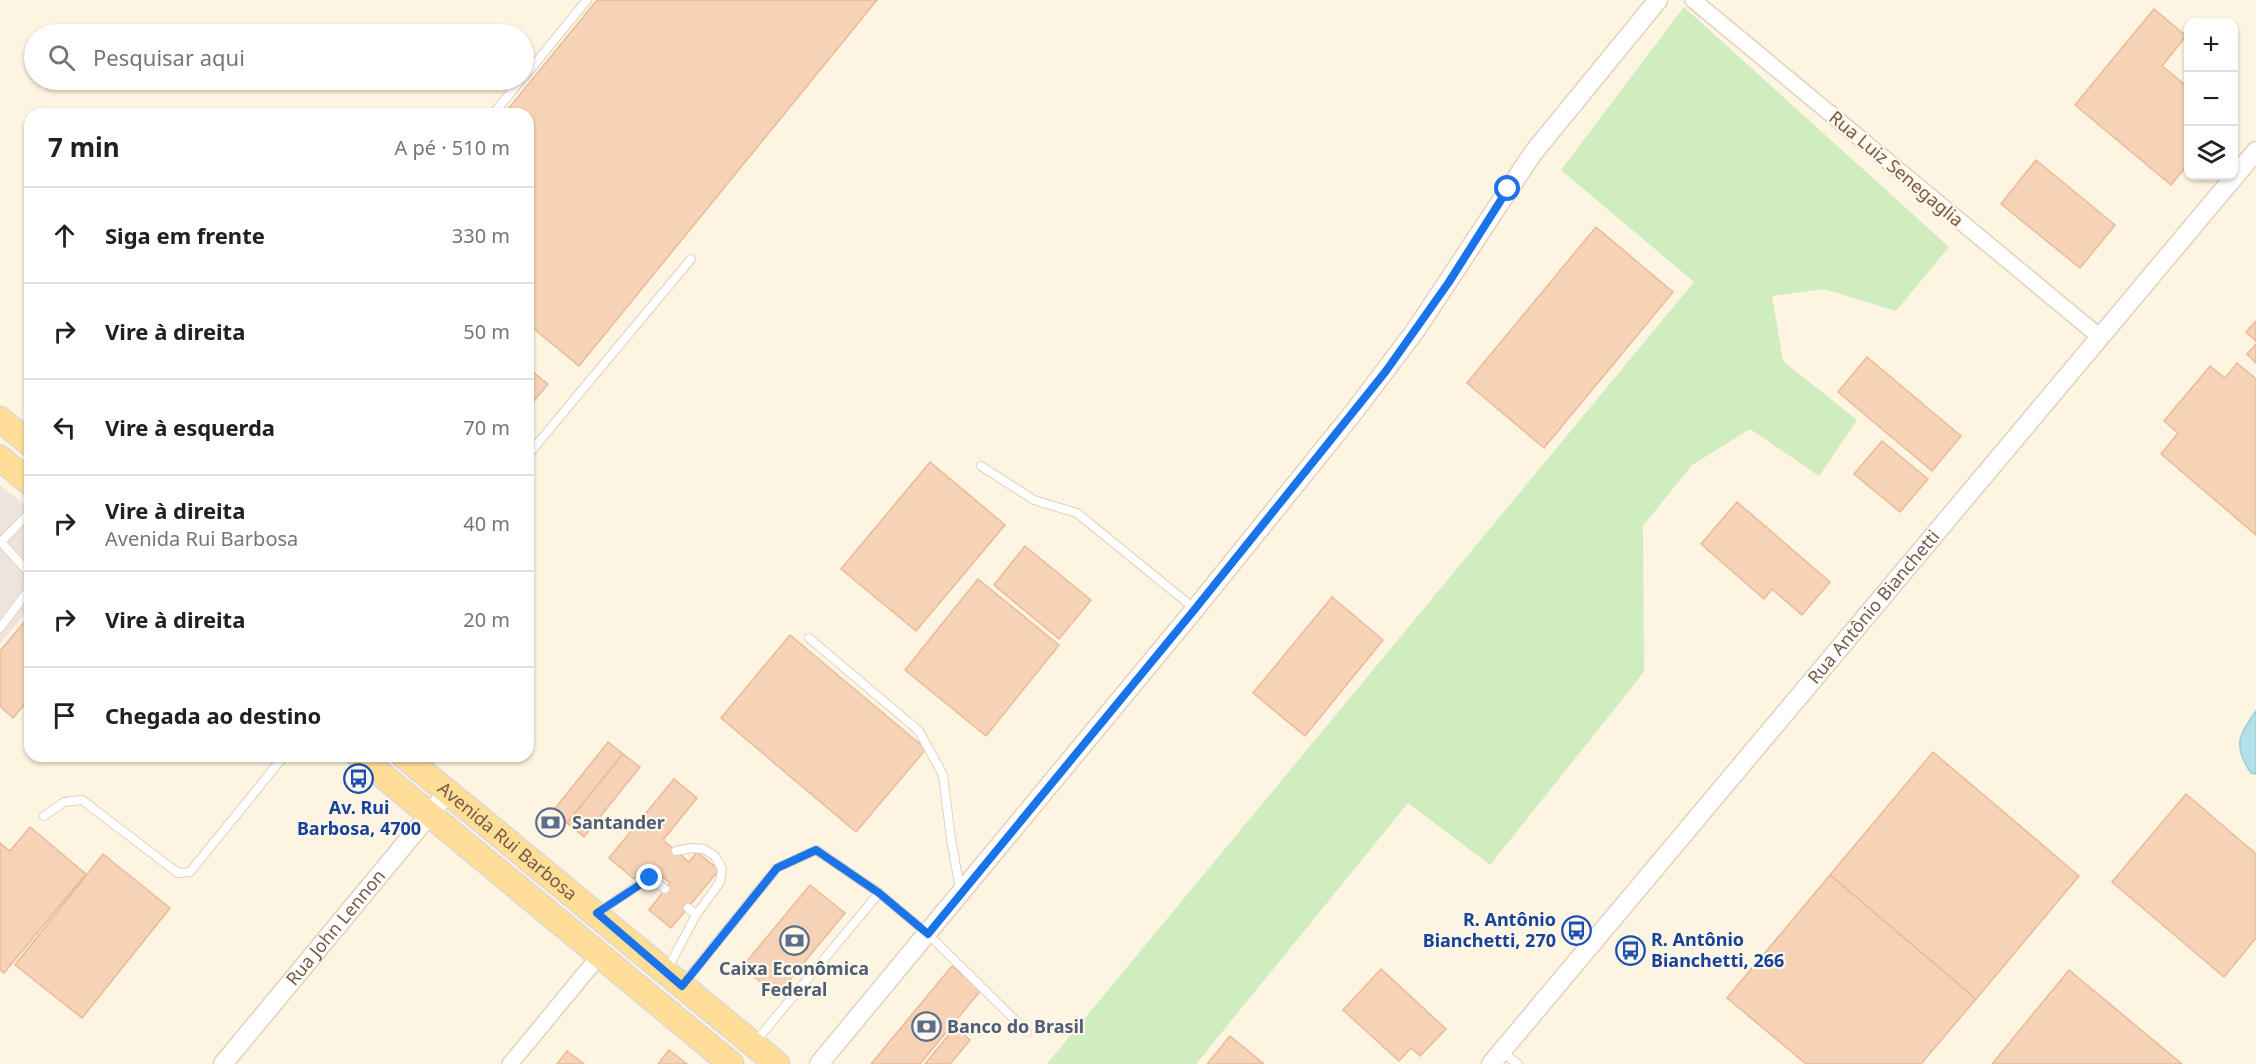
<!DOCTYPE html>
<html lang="pt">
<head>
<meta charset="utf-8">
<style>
	body { margin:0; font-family:"Noto Sans",sans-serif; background:#f2f2f2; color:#202124 }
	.controls { position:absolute; right:18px; top:18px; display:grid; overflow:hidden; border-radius:12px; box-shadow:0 2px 4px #0004 }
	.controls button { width:54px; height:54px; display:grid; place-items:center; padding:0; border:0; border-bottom:2px solid #e0e0e0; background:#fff; color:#202124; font:30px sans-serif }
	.stop { position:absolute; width:18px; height:18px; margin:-14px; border:4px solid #1a73e8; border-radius:50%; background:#fff }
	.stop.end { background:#1a73e8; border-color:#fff; box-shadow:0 2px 6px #0008 }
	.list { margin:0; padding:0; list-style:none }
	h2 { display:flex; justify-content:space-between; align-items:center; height:78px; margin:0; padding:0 24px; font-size:26px }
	h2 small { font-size:20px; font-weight:400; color:#757577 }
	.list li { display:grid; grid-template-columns:39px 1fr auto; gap:18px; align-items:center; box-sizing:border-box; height:96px; padding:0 24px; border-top:2px solid #e0e0e0 }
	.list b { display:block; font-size:22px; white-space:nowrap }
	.list p { margin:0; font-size:20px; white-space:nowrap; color:#757577 }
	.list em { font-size:20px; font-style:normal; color:#757577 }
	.icon { flex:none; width:33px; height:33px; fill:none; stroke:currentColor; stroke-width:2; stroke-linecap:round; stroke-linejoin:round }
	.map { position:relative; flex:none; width:2256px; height:1064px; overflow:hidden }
	.search { position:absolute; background:#fff; box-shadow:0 2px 4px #0004; left:24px; top:24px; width:510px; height:66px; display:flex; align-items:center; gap:15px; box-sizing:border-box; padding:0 21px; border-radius:33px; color:#757577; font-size:22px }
	.panel { position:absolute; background:#fff; box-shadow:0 2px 4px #0004; left:24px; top:108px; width:510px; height:654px; border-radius:18px }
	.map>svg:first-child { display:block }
	.industrial { fill:#ede5dd }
	.green { fill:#cfedbf }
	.water { fill:#b5dfe9; stroke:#9acedc; stroke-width:1.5 }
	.building { fill:#f6d3b7; stroke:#eaba96; stroke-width:1.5 }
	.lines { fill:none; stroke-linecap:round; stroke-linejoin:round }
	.service-casing { stroke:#e3d1bd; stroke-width:10 }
	.minor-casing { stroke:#e3d1bd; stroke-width:18 }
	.tertiary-casing { stroke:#e3d1bd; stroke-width:21 }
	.primary-casing { stroke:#dfd7d3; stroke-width:27 }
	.service { stroke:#fff; stroke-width:8 }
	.minor { stroke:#fff; stroke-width:15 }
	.tertiary { stroke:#fff; stroke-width:18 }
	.primary { stroke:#ffde98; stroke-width:24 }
	.route { stroke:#1a73e8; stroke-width:8 }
	.labels { text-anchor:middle; stroke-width:4.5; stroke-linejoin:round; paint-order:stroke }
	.street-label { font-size:18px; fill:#785a46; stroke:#fff8ea }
	.transit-label { font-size:18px; font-weight:bold; fill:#164399; stroke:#fff8ea }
	.service-label { font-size:18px; font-weight:bold; fill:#4e5e75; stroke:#fff8ea; text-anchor:start }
</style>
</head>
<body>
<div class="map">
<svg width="2256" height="1064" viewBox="0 0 2256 1064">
	<rect width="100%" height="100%" fill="#fef4e2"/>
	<!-- industrial -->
	<path class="industrial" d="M0 485 30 509V607L0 644Z"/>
	<!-- green -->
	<path class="green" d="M1684 7 1949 247 1896 311 1824 289 1772 296 1783 361 1857 420 1819 476 1750 429 1692 465 1643 526 1644 672 1490 865 1408 803 1196 1064H1047L1694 282 1561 170Z"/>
	<!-- water -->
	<path class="water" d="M2256 711V774L2251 773C2233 747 2238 735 2256 711Z"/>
	<!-- building -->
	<g class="building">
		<path d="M597 0H877L579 366 528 324V114H504Z"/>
		<path d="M2154 9 2186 36 2162 66 2188 87V164L2171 185 2075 105Z"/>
		<path d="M2036 160 2115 225 2080 268 2001 204Z"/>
		<path d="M1596 227 1673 292 1544 448 1467 383Z"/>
		<path d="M2256 321V341L2246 332Z"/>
		<path d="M2256 344V363L2247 354Z"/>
		<path d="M1867 357 1961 436 1932 471 1838 392Z"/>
		<path d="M2237 363 2256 379V535L2161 454 2178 433 2164 421 2210 366 2225 378Z"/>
		<path d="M528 368 548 384 528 408Z"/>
		<path d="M1882 441 1928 479 1900 512 1854 474Z"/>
		<path d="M930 462 1005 525 916 631 841 569Z"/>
		<path d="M1737 502 1830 582 1802 615 1772 589 1764 599 1701 544Z"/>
		<path d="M1025 546 1091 600 1059 639 994 585Z"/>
		<path d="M978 579 1059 645 986 736 905 670Z"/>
		<path d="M1332 597 1383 640 1305 736 1253 693Z"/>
		<path d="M30 615V698L13 718 0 706V651Z"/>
		<path d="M790 635 926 749 856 832 721 718Z"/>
		<path d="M608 742 623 754 567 823 553 811Z"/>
		<path d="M1933 752 2079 876 1976 999 1830 875Z"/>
		<path d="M623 754 640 767 584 837 567 823Z"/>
		<path d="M674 779 697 798 663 840 689 862 697 852 719 870 671 928 649 910 670 883 646 864 634 879 609 858Z"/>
		<path d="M2186 794 2256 854V938L2224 977 2112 882Z"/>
		<path d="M30 827 86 874 4 973 0 970V843L10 851Z"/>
		<path d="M103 854 170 908 82 1018 15 965Z"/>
		<path d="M1830 875 1976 999 1921 1064H1806L1727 998Z"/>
		<path d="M810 885 845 913 777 995 742 967Z"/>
		<path d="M952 966 981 990 920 1064H871Z"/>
		<path d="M1381 969 1446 1029 1420 1056 1411 1048 1399 1061 1343 1010Z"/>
		<path d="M2069 970 2182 1064H1992Z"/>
		<path d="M955 1027 970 1040 950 1064H925Z"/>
		<path d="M1230 1036 1264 1064H1207Z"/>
		<path d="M669 1050 687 1064H658Z"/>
		<path d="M567 1051 584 1064H557Z"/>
	</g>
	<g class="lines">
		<defs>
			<g id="service">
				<path d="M524 77 587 0"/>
				<path d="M493 114 521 80"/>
				<path d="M528 455 691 259"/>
				<path d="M981 466 1034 500 1077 513 1195 609"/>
				<path d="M30 512 1 542 30 574"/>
				<path d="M0 628 30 588"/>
				<path d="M809 638 919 731 943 775 951 839 960 889"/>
				<path d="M44 816 64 802 82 800 178 873 190 872 284 756"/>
				<path d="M650 878 665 889"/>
				<path d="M688 908 696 915"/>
				<path d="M599 912 657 872"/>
				<path d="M667 970 696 915 720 882 722 869 715 856 704 849 691 848 676 851"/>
				<path d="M683 984 777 868 816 850 879 893"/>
				<path d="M756 1041 879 893 928 934 1027 1032"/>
				<path d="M1502 1052 1518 1064"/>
			</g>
			<g id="minor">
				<path d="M1693 0 2100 337"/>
				<path d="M510 1064 600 955"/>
			</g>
			<g id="tertiary">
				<path id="s1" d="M223 1064 448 792"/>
				<path d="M819 1064 1195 609 1353 413 1415 331 1533 153 1658 0"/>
				<path id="s2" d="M1491 1064 2256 151"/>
			</g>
			<g id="primary">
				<path d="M0 419 30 444"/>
				<path d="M0 458 30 483"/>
				<path d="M359 756 731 1064"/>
				<path id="s3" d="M404 756 777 1064"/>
			</g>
		</defs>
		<!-- service casing -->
		<use href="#service" class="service-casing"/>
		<!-- minor casing -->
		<use href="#minor" class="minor-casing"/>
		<!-- tertiary casing -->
		<use href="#tertiary" class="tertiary-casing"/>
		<!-- primary casing -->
		<use href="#primary" class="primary-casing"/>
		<!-- service -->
		<use href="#service" class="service"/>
		<!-- minor -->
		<use href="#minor" class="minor"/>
		<!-- tertiary -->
		<use href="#tertiary" class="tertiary"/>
		<!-- primary -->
		<use href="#primary" class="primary"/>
	</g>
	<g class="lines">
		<!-- route -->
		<path class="route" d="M650 878 597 913 682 986 777 868 816 850 879 893 928 934 1195 609 1386 371 1449 282 1508 189"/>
	</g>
	<!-- icons -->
	<defs>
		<symbol id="bus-ring" viewBox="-11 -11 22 22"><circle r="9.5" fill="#fff8ea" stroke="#1a4fb4" stroke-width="1.5"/><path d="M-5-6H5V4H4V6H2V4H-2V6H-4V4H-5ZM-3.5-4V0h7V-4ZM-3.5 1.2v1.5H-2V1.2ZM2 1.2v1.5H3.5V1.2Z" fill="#1a4fb4"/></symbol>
		<symbol id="bank-ring" viewBox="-11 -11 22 22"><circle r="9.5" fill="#fff8ea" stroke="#5c6f8a" stroke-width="1.5"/><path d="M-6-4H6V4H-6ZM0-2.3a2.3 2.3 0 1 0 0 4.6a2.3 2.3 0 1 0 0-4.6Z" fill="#5c6f8a"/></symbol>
	</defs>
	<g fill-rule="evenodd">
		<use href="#bus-ring" x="342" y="762" width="33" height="33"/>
		<use href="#bank-ring" x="534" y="806" width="33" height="33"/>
		<use href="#bus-ring" x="1560" y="914" width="33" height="33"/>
		<use href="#bank-ring" x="778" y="924" width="33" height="33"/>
		<use href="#bus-ring" x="1614" y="934" width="33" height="33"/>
		<use href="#bank-ring" x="910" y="1010" width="33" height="33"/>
	</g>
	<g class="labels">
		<!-- street labels -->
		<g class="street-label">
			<text transform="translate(1896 169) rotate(40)" y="6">Rua Luiz Senegaglia</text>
			<text dy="6" stroke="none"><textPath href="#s2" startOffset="596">Rua Antônio Bianchetti</textPath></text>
			<text dy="6" stroke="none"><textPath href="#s3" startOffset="134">Avenida Rui Barbosa</textPath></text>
			<text dy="6" stroke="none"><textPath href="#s1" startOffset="177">Rua John Lennon</textPath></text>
		</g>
		<!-- transit labels -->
		<g class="transit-label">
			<text x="359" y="814">Av. Rui<tspan x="359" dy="21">Barbosa, 4700</tspan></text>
			<text x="1556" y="926" text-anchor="end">R. Antônio<tspan x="1556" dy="21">Bianchetti, 270</tspan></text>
			<text x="1651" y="946" text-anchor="start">R. Antônio<tspan x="1651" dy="21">Bianchetti, 266</tspan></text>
		</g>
		<!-- service labels -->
		<g class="service-label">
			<text x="572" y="829">Santander</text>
			<text x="794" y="975" text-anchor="middle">Caixa Econômica<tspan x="794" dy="21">Federal</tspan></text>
			<text x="947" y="1033">Banco do Brasil</text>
		</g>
	</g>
</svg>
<div class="controls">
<button>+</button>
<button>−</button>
<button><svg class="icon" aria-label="layers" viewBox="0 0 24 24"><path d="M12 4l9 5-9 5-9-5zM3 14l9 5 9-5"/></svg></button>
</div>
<div class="stop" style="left:1508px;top:189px"></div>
<div class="stop end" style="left:650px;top:878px"></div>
<div class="search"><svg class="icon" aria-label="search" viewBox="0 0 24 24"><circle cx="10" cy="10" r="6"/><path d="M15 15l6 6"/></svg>Pesquisar aqui</div>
<section class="panel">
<h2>7 min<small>A pé · 510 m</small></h2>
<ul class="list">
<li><svg class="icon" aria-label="ahead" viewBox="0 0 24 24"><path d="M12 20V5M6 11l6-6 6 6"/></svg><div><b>Siga em frente</b></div><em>330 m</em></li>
<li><svg class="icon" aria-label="right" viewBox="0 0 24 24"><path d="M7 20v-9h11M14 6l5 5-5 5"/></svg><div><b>Vire à direita</b></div><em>50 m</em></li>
<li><svg class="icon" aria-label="left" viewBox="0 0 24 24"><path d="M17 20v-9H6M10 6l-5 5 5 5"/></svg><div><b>Vire à esquerda</b></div><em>70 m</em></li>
<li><svg class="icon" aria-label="right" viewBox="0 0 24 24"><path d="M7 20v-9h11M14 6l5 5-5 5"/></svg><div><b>Vire à direita</b><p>Avenida Rui Barbosa</p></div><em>40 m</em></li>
<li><svg class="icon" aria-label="right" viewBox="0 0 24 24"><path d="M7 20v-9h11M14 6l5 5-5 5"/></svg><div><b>Vire à direita</b></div><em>20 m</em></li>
<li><svg class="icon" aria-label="arrive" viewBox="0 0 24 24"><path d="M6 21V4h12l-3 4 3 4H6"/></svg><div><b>Chegada ao destino</b></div></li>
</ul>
</section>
</div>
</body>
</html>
